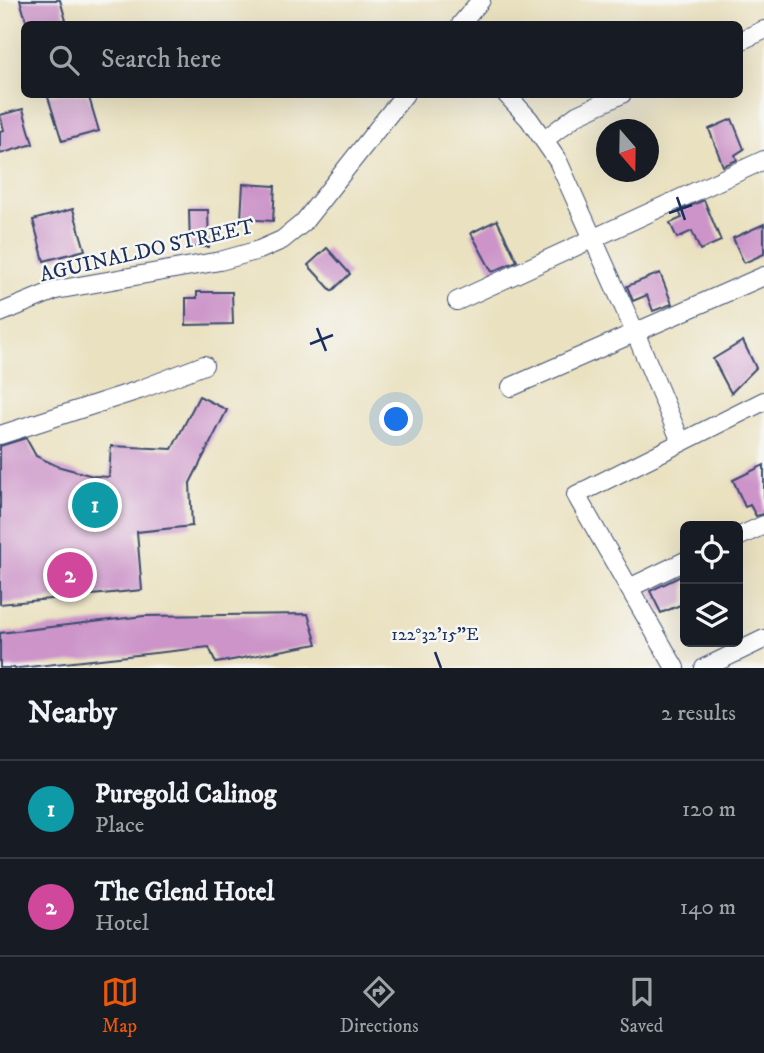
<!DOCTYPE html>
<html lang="en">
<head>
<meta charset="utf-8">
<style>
	body { margin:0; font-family:"IM FELL DW Pica",serif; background:#20242c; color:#f1f3f6 }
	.controls { position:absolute; right:21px; bottom:21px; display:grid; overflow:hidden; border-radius:10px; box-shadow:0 7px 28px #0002 }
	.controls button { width:63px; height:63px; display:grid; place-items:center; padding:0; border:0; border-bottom:2px solid #363941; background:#171b24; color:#f1f3f6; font:35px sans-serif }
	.compass { position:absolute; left:596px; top:119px; width:63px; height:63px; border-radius:50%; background:#171b24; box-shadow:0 7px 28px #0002; rotate:160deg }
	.you { position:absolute; left:397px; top:420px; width:24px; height:24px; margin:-18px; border:5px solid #fff; border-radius:50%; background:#1a73e8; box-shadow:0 0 0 10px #1a73e833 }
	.badge { display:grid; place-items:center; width:46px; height:46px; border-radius:50%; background:#ea580c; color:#fff; font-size:23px; font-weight:700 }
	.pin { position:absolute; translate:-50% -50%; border:4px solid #fff; box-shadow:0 2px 7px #0006 }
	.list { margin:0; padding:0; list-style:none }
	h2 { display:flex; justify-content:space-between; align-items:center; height:91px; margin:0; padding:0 28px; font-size:30px }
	h2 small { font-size:23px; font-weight:400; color:#9ea1a6 }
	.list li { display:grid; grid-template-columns:46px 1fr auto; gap:21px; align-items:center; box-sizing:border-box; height:98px; padding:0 28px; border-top:2px solid #363941 }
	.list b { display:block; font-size:26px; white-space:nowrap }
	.list p { margin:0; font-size:23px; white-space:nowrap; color:#9ea1a6 }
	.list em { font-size:23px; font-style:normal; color:#9ea1a6 }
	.icon { flex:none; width:38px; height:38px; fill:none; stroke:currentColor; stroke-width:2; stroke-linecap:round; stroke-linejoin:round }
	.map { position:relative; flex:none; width:764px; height:668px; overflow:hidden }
	.search { position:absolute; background:#171b24; box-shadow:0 7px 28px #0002; left:21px; right:21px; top:21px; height:77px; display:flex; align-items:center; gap:18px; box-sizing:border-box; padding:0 24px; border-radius:10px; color:#9ea1a6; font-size:26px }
	.sheet { height:287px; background:#171b24 }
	nav { display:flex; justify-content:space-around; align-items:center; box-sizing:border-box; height:98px; border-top:2px solid #363941; background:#171b24; font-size:19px; color:#9ea1a6 }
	nav a { display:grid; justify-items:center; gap:4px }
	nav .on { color:#ea580c }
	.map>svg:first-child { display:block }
	.building { fill:#cc94c9 }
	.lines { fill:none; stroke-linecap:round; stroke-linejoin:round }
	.street-casing { stroke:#3a4a6d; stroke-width:20 }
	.street { stroke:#fff; stroke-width:18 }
	.ticks { fill:none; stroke:#1b2f5e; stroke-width:2.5 }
	.labels { text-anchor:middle; stroke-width:5; stroke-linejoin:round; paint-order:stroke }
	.street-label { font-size:21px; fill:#1b2f5e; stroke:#f6f6f2 }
	.ticks-label { font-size:18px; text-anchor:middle; fill:#1b2f5e; stroke:#f6f6f2; stroke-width:5; stroke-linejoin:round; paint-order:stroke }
</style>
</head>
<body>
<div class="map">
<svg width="764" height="668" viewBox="0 0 764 668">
	<rect width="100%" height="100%" fill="#f6f6f2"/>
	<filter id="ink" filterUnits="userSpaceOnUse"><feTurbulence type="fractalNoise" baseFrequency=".0143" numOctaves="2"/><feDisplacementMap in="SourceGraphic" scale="14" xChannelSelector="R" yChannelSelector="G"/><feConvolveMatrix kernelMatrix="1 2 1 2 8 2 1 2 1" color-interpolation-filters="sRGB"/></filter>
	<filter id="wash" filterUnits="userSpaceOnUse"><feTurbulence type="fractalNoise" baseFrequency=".00686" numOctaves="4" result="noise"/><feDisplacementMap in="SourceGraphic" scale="28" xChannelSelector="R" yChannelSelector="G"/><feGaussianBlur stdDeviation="1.57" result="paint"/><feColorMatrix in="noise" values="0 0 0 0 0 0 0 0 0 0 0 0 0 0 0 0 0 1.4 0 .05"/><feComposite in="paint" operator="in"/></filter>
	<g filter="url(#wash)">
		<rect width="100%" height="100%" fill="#eae1c0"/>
		<g id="blocks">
			<!-- building -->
			<g class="building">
				<path d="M20 0H60L67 24H27Z"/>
				<path d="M47 94H88L99 131 62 141Z"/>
				<path d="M23 109 33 144 0 154V131L4 130 0 115Z"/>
				<path d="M732 119 744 149 735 155 737 160 723 166 709 129Z"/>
				<path d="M243 184 275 186 273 221 241 219Z"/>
				<path d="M704 200 721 241 700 250 692 231 677 238 670 223 682 218 679 211Z"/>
				<path d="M73 209 85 250 44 261 33 220Z"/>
				<path d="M189 210H208L209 247H190Z"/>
				<path d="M497 220 517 261 492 272 471 233Z"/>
				<path d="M764 224V254L744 263 733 238Z"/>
				<path d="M327 248 350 274 332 291 308 265Z"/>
				<path d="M660 273 672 304 653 311 647 295 633 301 627 286Z"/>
				<path d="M197 292H232L233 324 186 325V298H197Z"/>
				<path d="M743 341 756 368 731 393 713 359Z"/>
				<path d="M199 396 227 410 190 483 192 526 137 532 142 590 0 604V446L26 438 36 456 57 466 93 476 109 477 111 446 172 449Z"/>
				<path d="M764 465V514L756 516 750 505 745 507 733 480Z"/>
				<path d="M685 574V603L661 613 650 591Z"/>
				<path d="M308 614 317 644 216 663 209 647 19 668H0V633L144 616Z"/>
			</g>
		</g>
	</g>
	<g filter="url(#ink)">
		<use href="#blocks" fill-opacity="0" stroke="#3a4a6d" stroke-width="2"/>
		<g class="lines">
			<defs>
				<g id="street">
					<path d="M461 24 481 0"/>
					<path d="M740 41 764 30"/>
					<path d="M506 94 529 119 558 161 635 332 681 442"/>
					<path d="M544 140 577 115 622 94"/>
					<path d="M457 301 764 160"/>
					<path d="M0 313 56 290 220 261 259 250 282 240 303 223 405 94"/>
					<path d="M511 387 764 276"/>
					<path d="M0 435 139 390 204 365"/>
					<path d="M738 537 764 525"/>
					<path d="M629 588 685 561"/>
					<path d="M675 668 576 495 764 401"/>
					<path d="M704 668 764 639"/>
				</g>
			</defs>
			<!-- street casing -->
			<use href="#street" class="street-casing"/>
			<!-- street -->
			<use href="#street" class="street"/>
		</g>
	</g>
	<!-- ticks -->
	<path class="ticks" d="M677 197 685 220M669 213 692 205M317 328 326 351M310 344 333 335M435 652 441 668"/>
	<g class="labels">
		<!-- street labels -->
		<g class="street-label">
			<text transform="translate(147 250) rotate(-13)" y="7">AGUINALDO STREET</text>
		</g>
	</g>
	<g class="ticks-label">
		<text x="435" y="640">122°32'15"E</text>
	</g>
</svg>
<div class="controls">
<button><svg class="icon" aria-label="locate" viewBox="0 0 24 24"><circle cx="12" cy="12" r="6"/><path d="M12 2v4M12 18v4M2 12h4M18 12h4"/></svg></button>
<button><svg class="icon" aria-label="layers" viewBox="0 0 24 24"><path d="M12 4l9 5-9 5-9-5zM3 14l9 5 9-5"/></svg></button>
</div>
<svg class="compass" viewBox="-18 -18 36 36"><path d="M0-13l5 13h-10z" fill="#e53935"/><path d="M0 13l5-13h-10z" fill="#9ea1a6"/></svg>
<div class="you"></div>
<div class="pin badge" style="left:95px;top:505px;background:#0f9aa8">1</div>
<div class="pin badge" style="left:70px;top:575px;background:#d1479c">2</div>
<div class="search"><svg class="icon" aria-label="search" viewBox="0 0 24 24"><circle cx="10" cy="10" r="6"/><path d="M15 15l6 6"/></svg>Search here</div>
</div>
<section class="sheet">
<h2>Nearby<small>2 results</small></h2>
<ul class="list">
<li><span class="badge" style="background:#0f9aa8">1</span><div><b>Puregold Calinog</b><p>Place</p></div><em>120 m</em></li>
<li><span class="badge" style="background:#d1479c">2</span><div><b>The Glend Hotel</b><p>Hotel</p></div><em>140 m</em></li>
</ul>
</section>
<nav>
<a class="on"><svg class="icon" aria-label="map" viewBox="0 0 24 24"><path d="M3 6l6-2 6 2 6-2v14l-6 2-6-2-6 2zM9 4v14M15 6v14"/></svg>Map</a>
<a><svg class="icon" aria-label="directions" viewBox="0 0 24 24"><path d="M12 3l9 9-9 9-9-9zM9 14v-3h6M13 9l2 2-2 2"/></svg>Directions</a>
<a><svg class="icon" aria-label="saved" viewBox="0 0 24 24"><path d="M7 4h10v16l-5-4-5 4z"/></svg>Saved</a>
</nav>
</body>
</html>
